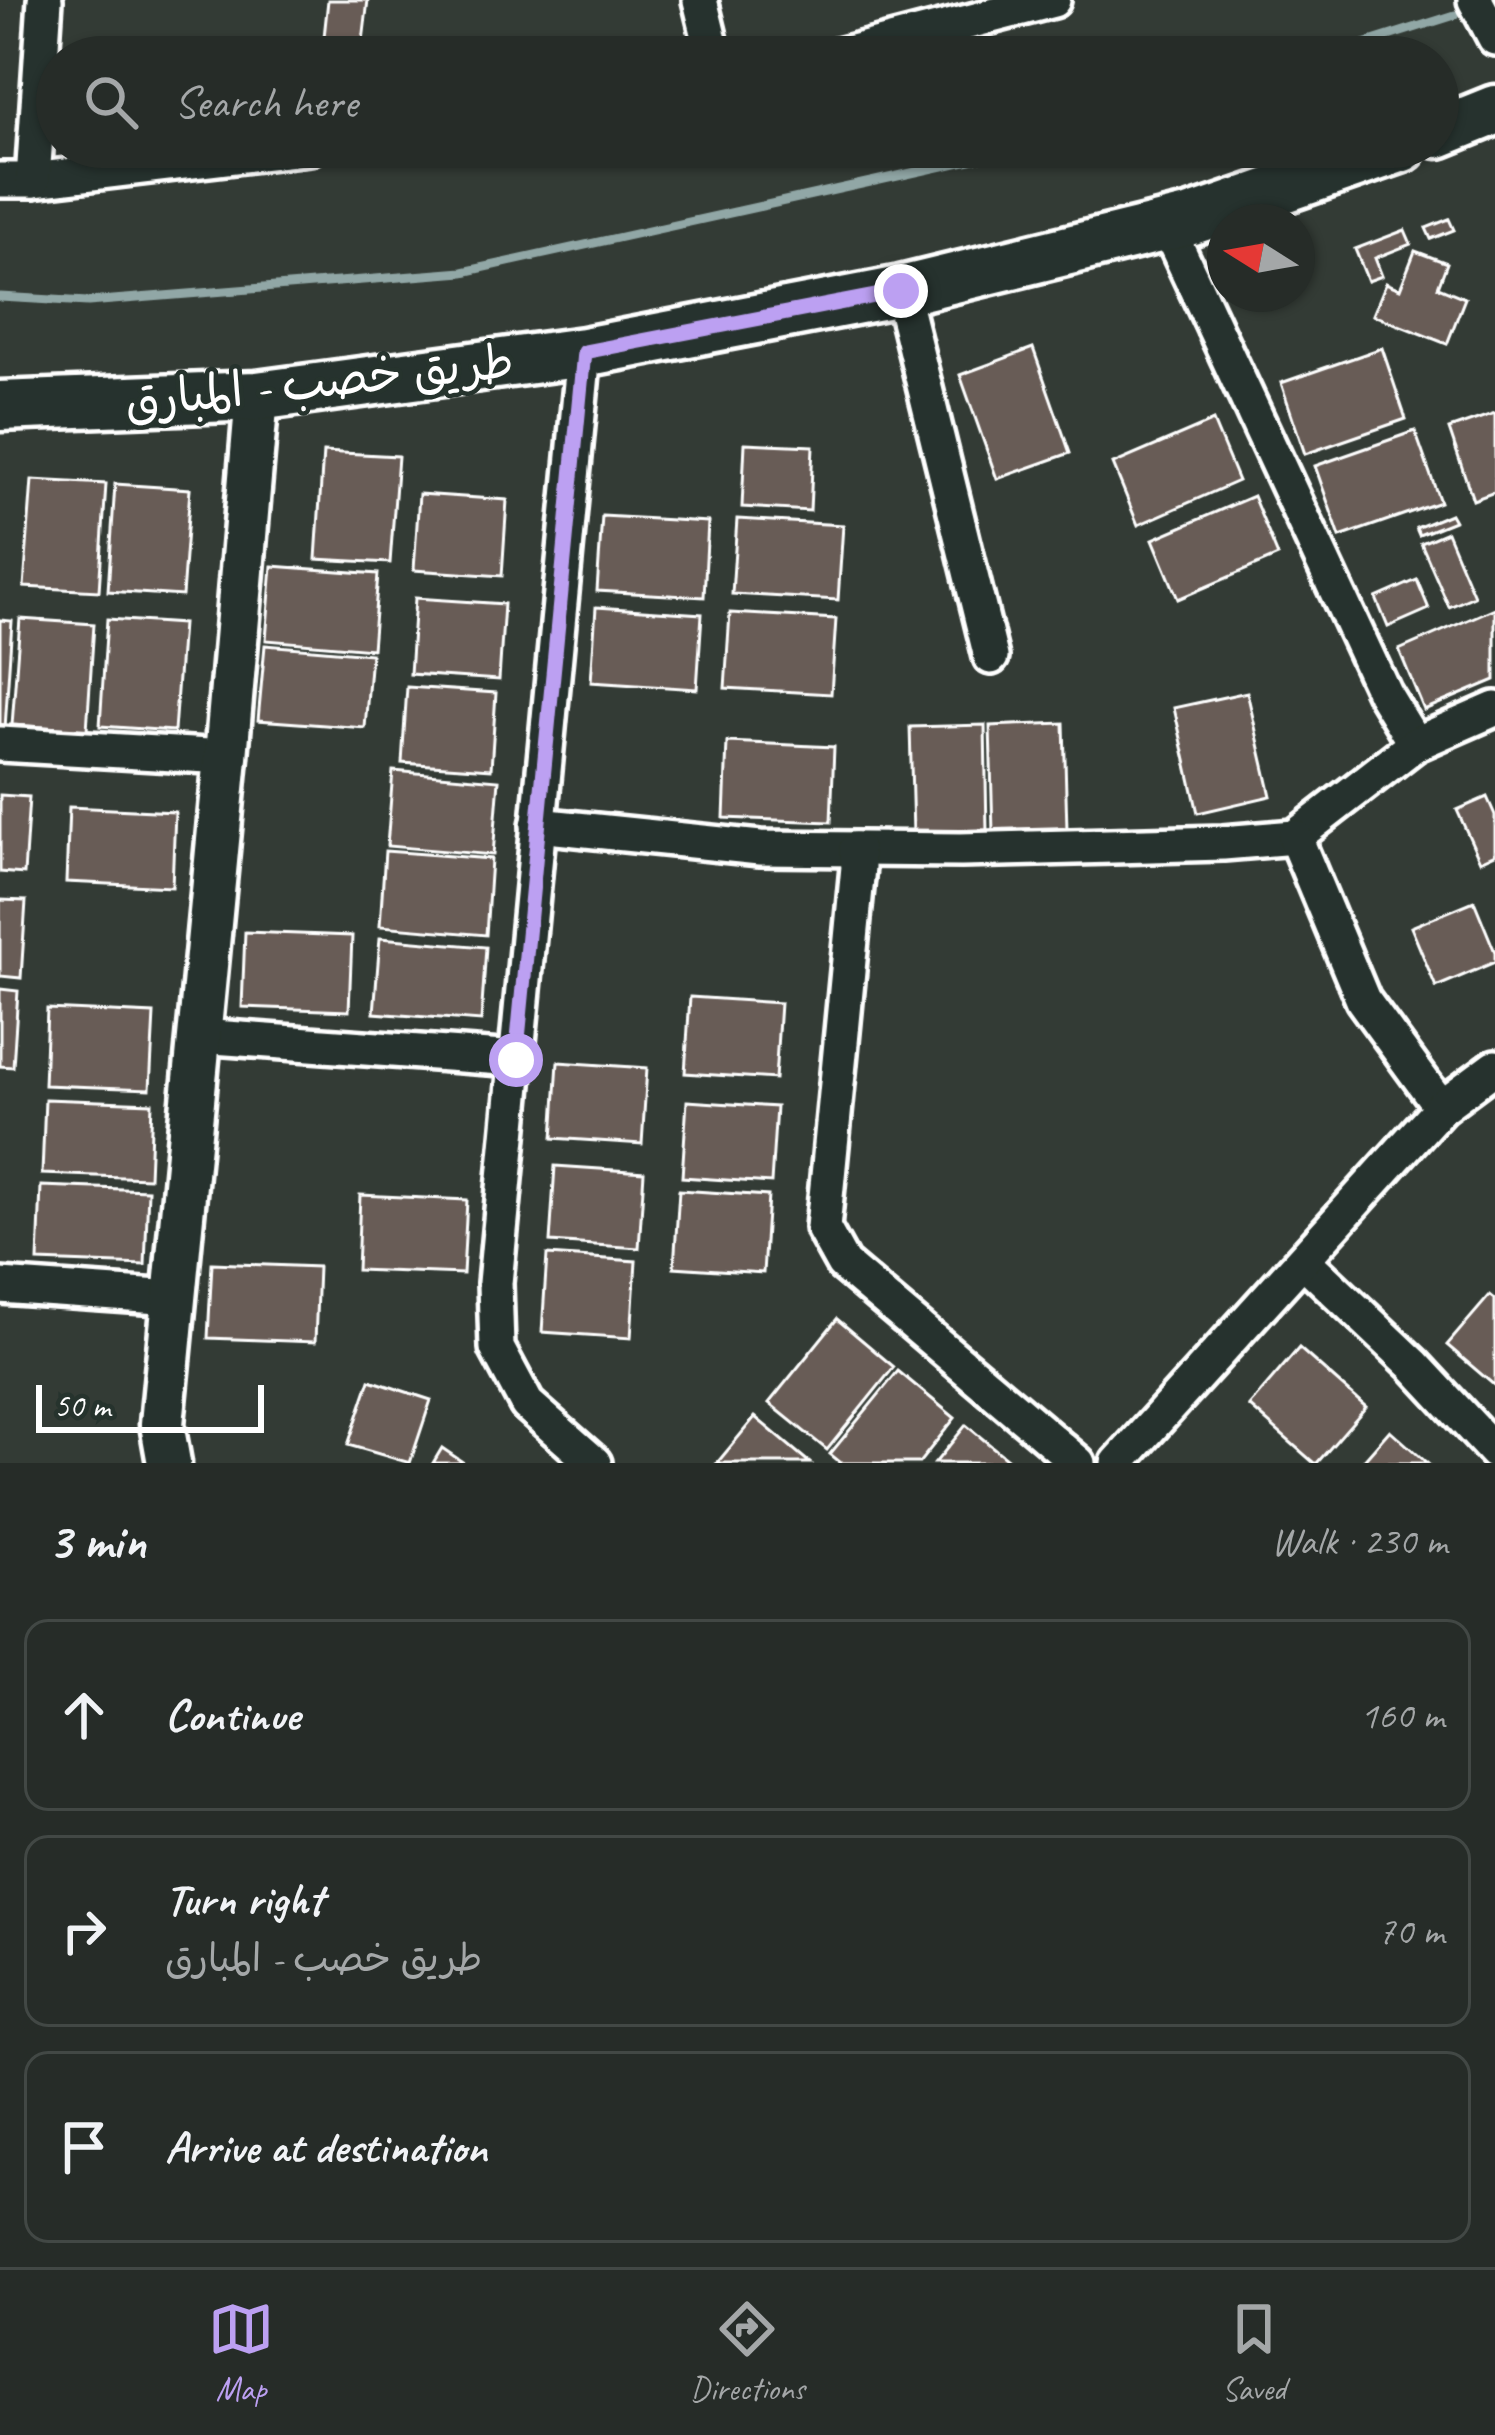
<!DOCTYPE html>
<html lang="en">
<head>
<meta charset="utf-8">
<style>
	body { margin:0; font-family:Caveat,"Playpen Sans Arabic",sans-serif; background:#2e3430; color:#f1f3f6 }
	.compass { position:absolute; left:1207px; top:204px; width:108px; height:108px; border-radius:50%; background:#262c28; box-shadow:0 3px 9px #0004; rotate:281deg }
	.scale { position:absolute; left:36px; bottom:30px; width:228px; box-sizing:border-box; padding-left:12px; border:6px solid #fff; border-top:0; font-size:33px; line-height:42px; white-space:nowrap; color:#fff; -webkit-text-stroke:9px #26332d; paint-order:stroke }
	.stop { position:absolute; width:36px; height:36px; margin:-27px; border:9px solid #bca0f2; border-radius:50%; background:#fff }
	.stop.end { background:#bca0f2; border-color:#fff; box-shadow:0 3px 12px #0008 }
	.list { margin:0; padding:0; list-style:none }
	h2 { display:flex; justify-content:space-between; align-items:center; height:156px; margin:0; padding:0 48px; font-size:51px }
	h2 small { font-size:39px; font-weight:400; color:#a4a7a8 }
	.list li { display:grid; grid-template-columns:78px 1fr auto; gap:36px; align-items:center; box-sizing:border-box; height:192px; margin:0 24px 24px; padding:0 24px; border:3px solid #424845; border-radius:24px }
	.list b { display:block; font-size:45px; white-space:nowrap }
	.list p { margin:0; font-size:39px; white-space:nowrap; color:#a4a7a8 }
	.list em { font-size:39px; font-style:normal; color:#a4a7a8 }
	.icon { flex:none; width:66px; height:66px; fill:none; stroke:currentColor; stroke-width:2; stroke-linecap:round; stroke-linejoin:round }
	.map { position:relative; flex:none; width:1495px; height:1463px; overflow:hidden }
	.search { position:absolute; background:#262c28; box-shadow:0 3px 9px #0004; left:36px; right:36px; top:36px; height:132px; display:flex; align-items:center; gap:30px; box-sizing:border-box; padding:0 42px; border-radius:66px; color:#a4a7a8; font-size:45px }
	.sheet { height:804px; background:#262c28 }
	nav { display:flex; justify-content:space-around; align-items:center; box-sizing:border-box; height:168px; border-top:3px solid #424845; background:#262c28; font-size:33px; color:#a4a7a8 }
	nav a { display:grid; justify-items:center; gap:6px }
	nav .on { color:#bca0f2 }
	.map>svg:first-child { display:block }
	.lines { fill:none; stroke-linecap:round; stroke-linejoin:round }
	.stream { stroke:#91a7a6; stroke-width:9 }
	.building { fill:#685c56; stroke:#fff; stroke-width:3 }
	.minor-casing { stroke:#fff; stroke-width:42 }
	.tertiary-casing { stroke:#fff; stroke-width:51 }
	.secondary-casing { stroke:#fff; stroke-width:57 }
	.minor { stroke:#26332d; stroke-width:33 }
	.tertiary { stroke:#26332d; stroke-width:42 }
	.secondary { stroke:#26332d; stroke-width:48 }
	.route { stroke:#bca0f2; stroke-width:15 }
	.labels { text-anchor:middle; stroke-width:9; stroke-linejoin:round; paint-order:stroke }
	.street-label { font-size:48px; fill:#fff; stroke:#26332d }
</style>
</head>
<body>
<div class="map">
<svg width="1495" height="1463" viewBox="0 0 1495 1463">
	<rect width="100%" height="100%" fill="#333b35"/>
	<filter id="ink" filterUnits="userSpaceOnUse"><feTurbulence type="fractalNoise" baseFrequency=".00833" numOctaves="2"/><feDisplacementMap in="SourceGraphic" scale="24" xChannelSelector="R" yChannelSelector="G"/><feConvolveMatrix kernelMatrix="1 2 1 2 8 2 1 2 1" color-interpolation-filters="sRGB"/></filter>
	<g filter="url(#ink)">
		<g class="lines">
			<!-- stream -->
			<g class="stream">
				<path d="M1322 57 1455 15"/>
				<path d="M0 297 88 302 463 272 1029 147"/>
			</g>
		</g>
		<!-- building -->
		<g class="building">
			<path d="M328 0H368L363 41 324 37Z"/>
			<path d="M1449 219 1454 230 1431 239 1426 228Z"/>
			<path d="M1405 230 1411 244 1375 258 1382 276 1368 281 1355 249Z"/>
			<path d="M1415 251 1447 263 1438 287 1465 298 1447 344 1373 315 1386 283 1400 289Z"/>
			<path d="M1033 348 1070 453 997 479 960 375Z"/>
			<path d="M1382 348 1406 419 1305 454 1281 383Z"/>
			<path d="M1495 413V492L1473 500 1449 429Z"/>
			<path d="M1213 421 1238 481 1138 525 1113 464Z"/>
			<path d="M1415 431 1440 502 1340 537 1315 466Z"/>
			<path d="M745 443 813 446 810 511 742 507Z"/>
			<path d="M323 452 398 456 390 563 316 559Z"/>
			<path d="M32 480 106 484 99 591 24 587Z"/>
			<path d="M115 484 190 489 182 596 108 591Z"/>
			<path d="M419 494 507 500 502 576 414 570Z"/>
			<path d="M1253 496 1278 556 1178 599 1153 539Z"/>
			<path d="M1450 514 1454 521 1419 535 1416 528Z"/>
			<path d="M602 516 708 522 704 597 597 591Z"/>
			<path d="M737 519 843 525 838 600 732 594Z"/>
			<path d="M1447 532 1474 596 1449 607 1421 543Z"/>
			<path d="M272 566 378 574 372 649 266 640Z"/>
			<path d="M1417 580 1429 609 1388 627 1376 598Z"/>
			<path d="M415 598 504 604 499 680 410 674Z"/>
			<path d="M596 607 702 614 697 689 591 682Z"/>
			<path d="M1495 608V680L1424 710 1399 650Z"/>
			<path d="M730 613 836 619 831 694 725 688Z"/>
			<path d="M20 619 94 624 87 730 12 725Z"/>
			<path d="M107 619 182 624 174 731 100 726Z"/>
			<path d="M0 620 12 621 5 728H0Z"/>
			<path d="M265 645 371 654 365 728 258 720Z"/>
			<path d="M407 687 496 693 491 769 402 763Z"/>
			<path d="M1247 692 1271 796 1198 813 1174 708Z"/>
			<path d="M1064 723 1067 830 993 833 990 726Z"/>
			<path d="M985 725 987 832 913 834 910 727Z"/>
			<path d="M727 742 834 747 831 822 724 818Z"/>
			<path d="M393 771 499 780 493 855 387 846Z"/>
			<path d="M0 795 29 797 24 874 0 872Z"/>
			<path d="M1487 797 1495 815V854L1480 861 1457 810Z"/>
			<path d="M69 807 175 812 172 887 66 882Z"/>
			<path d="M385 851 491 859 486 935 380 926Z"/>
			<path d="M0 900 26 901 21 978 0 976Z"/>
			<path d="M1474 901 1495 952V962L1436 987 1411 927Z"/>
			<path d="M245 932 352 936 349 1011 242 1007Z"/>
			<path d="M380 938 486 947 481 1021 374 1013Z"/>
			<path d="M0 989 18 991 13 1067 0 1066Z"/>
			<path d="M690 997 780 1003 775 1079 685 1073Z"/>
			<path d="M47 1009 154 1014 150 1089 44 1085Z"/>
			<path d="M558 1062 647 1068 642 1144 553 1138Z"/>
			<path d="M45 1099 152 1103 149 1178 42 1174Z"/>
			<path d="M687 1101 776 1107 771 1183 682 1177Z"/>
			<path d="M555 1166 644 1172 639 1248 550 1242Z"/>
			<path d="M41 1186 148 1190 145 1265 38 1261Z"/>
			<path d="M679 1190 768 1196 763 1273 674 1267Z"/>
			<path d="M360 1195 467 1200 463 1274 357 1270Z"/>
			<path d="M547 1255 636 1261 631 1338 542 1332Z"/>
			<path d="M212 1263 318 1267 315 1342 208 1338Z"/>
			<path d="M1490 1295 1495 1299V1386L1447 1345Z"/>
			<path d="M837 1319 894 1367 827 1450 769 1403Z"/>
			<path d="M1299 1348 1366 1407 1317 1463H1314L1249 1406Z"/>
			<path d="M898 1371 955 1418 919 1463H841L830 1454Z"/>
			<path d="M370 1380 431 1400 410 1463 348 1445Z"/>
			<path d="M755 1417 810 1463H717Z"/>
			<path d="M966 1425 1012 1463H935Z"/>
			<path d="M1390 1430 1427 1463H1361Z"/>
			<path d="M442 1448 464 1463H433Z"/>
		</g>
		<g class="lines">
			<defs>
				<g id="minor">
					<path d="M700 0 714 57"/>
					<path d="M1475 0 1495 38"/>
					<path d="M833 57 1053 0"/>
					<path d="M0 180H33L310 147"/>
					<path d="M33 180 45 0"/>
					<path d="M1167 226 1384 693 1415 744"/>
					<path d="M901 291 991 657"/>
					<path d="M584 352 495 1283 497 1348 527 1404 594 1463"/>
					<path d="M0 744 226 757"/>
					<path d="M538 825 760 848 961 850 1223 843 1295 837 1415 744 1495 709"/>
					<path d="M1295 837 1363 1000 1441 1107"/>
					<path d="M856 849 858 867 823 1228 843 1264 1078 1463"/>
					<path d="M199 1036 516 1059"/>
					<path d="M1303 1260 1414 1365 1495 1452"/>
					<path d="M0 1286 174 1298"/>
					<path d="M1118 1463 1441 1107 1495 1067"/>
				</g>
				<path id="tertiary" d="M169 1463 162 1424 226 757 257 396"/>
				<g id="secondary">
					<path d="M1438 133 1495 110"/>
					<path d="M0 406 257 396 584 352 901 291 1192 220 1402 147"/>
				</g>
			</defs>
			<!-- minor casing -->
			<use href="#minor" class="minor-casing"/>
			<!-- tertiary casing -->
			<use href="#tertiary" class="tertiary-casing"/>
			<!-- secondary casing -->
			<use href="#secondary" class="secondary-casing"/>
			<!-- minor -->
			<use href="#minor" class="minor"/>
			<!-- tertiary -->
			<use href="#tertiary" class="tertiary"/>
			<!-- secondary -->
			<use href="#secondary" class="secondary"/>
		</g>
	</g>
	<g class="lines" filter="url(#ink)">
		<!-- route -->
		<path class="route" d="M516 1060 584 352 901 291"/>
	</g>
	<g class="labels">
		<!-- street labels -->
		<g class="street-label">
			<text transform="translate(319 380) rotate(-6)" y="17">طريق خصب - المبارق</text>
		</g>
	</g>
</svg>
<svg class="compass" viewBox="-18 -18 36 36"><path d="M0-13l5 13h-10z" fill="#e53935"/><path d="M0 13l5-13h-10z" fill="#a4a7a8"/></svg>
<div class="scale">50 m</div>
<div class="stop" style="left:516px;top:1060px"></div>
<div class="stop end" style="left:901px;top:291px"></div>
<div class="search"><svg class="icon" aria-label="search" viewBox="0 0 24 24"><circle cx="10" cy="10" r="6"/><path d="M15 15l6 6"/></svg>Search here</div>
</div>
<section class="sheet">
<h2>3 min<small>Walk · 230 m</small></h2>
<ul class="list">
<li><svg class="icon" aria-label="ahead" viewBox="0 0 24 24"><path d="M12 20V5M6 11l6-6 6 6"/></svg><div><b>Continue</b></div><em>160 m</em></li>
<li><svg class="icon" aria-label="right" viewBox="0 0 24 24"><path d="M7 20v-9h11M14 6l5 5-5 5"/></svg><div><b>Turn right</b><p>طريق خصب - المبارق</p></div><em>70 m</em></li>
<li><svg class="icon" aria-label="arrive" viewBox="0 0 24 24"><path d="M6 21V4h12l-3 4 3 4H6"/></svg><div><b>Arrive at destination</b></div></li>
</ul>
</section>
<nav>
<a class="on"><svg class="icon" aria-label="map" viewBox="0 0 24 24"><path d="M3 6l6-2 6 2 6-2v14l-6 2-6-2-6 2zM9 4v14M15 6v14"/></svg>Map</a>
<a><svg class="icon" aria-label="directions" viewBox="0 0 24 24"><path d="M12 3l9 9-9 9-9-9zM9 14v-3h6M13 9l2 2-2 2"/></svg>Directions</a>
<a><svg class="icon" aria-label="saved" viewBox="0 0 24 24"><path d="M7 4h10v16l-5-4-5 4z"/></svg>Saved</a>
</nav>
</body>
</html>
